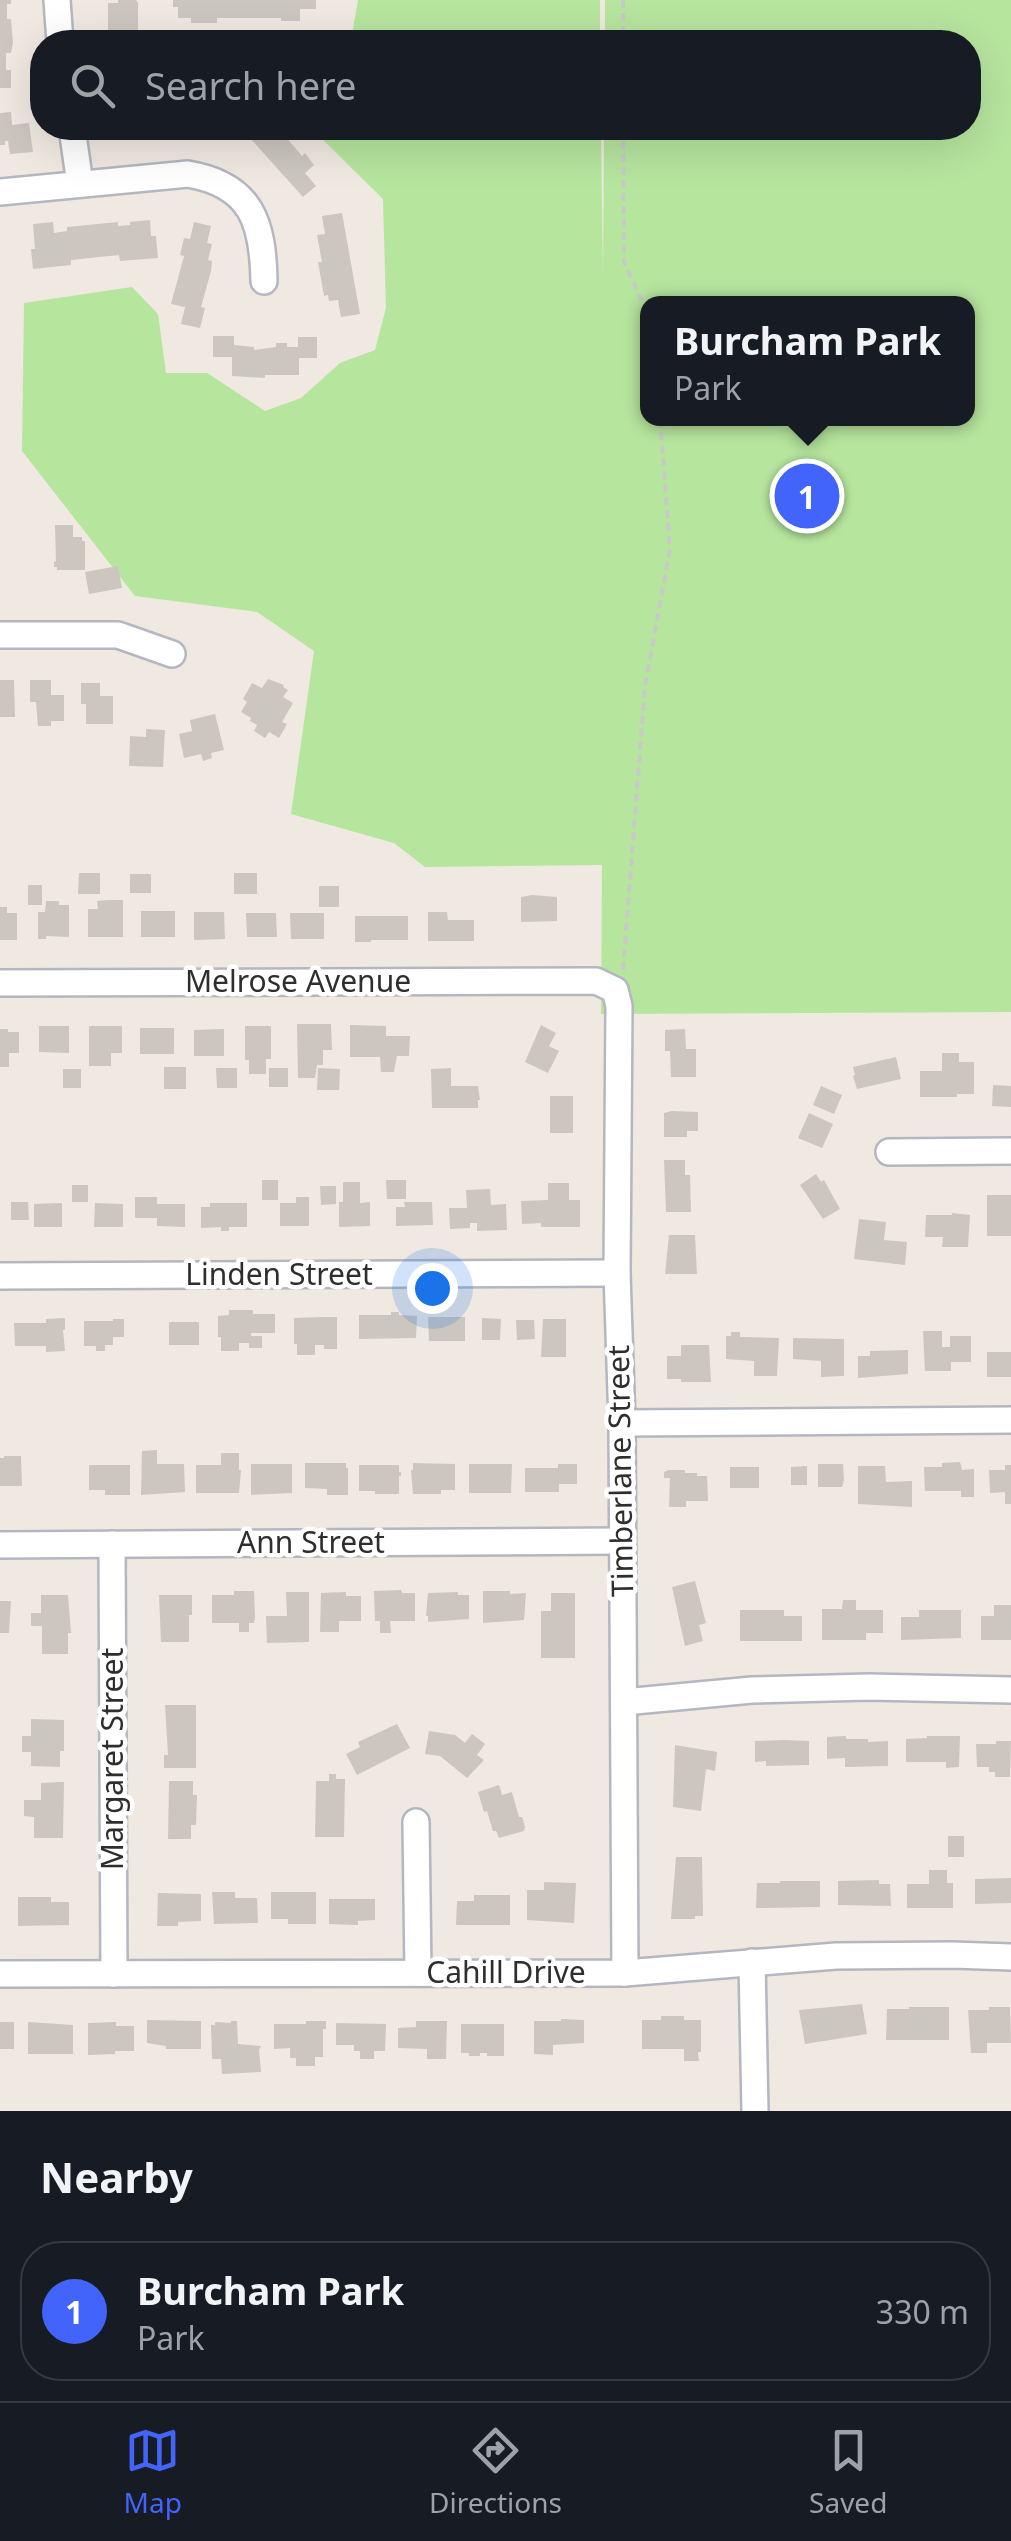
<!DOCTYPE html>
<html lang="en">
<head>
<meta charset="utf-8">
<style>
	body { margin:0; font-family:"Noto Sans",sans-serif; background:#242831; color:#f1f3f6 }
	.you { position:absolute; left:432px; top:1288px; width:35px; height:35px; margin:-25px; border:8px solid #fff; border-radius:50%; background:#1a73e8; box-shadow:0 0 0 15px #1a73e833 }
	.badge { display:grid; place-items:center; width:65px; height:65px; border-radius:50%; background:#4264fb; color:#fff; font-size:32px; font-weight:700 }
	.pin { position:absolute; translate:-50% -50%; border:5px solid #fff; box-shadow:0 2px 10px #0006 }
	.popup { position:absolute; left:640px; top:296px; width:335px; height:130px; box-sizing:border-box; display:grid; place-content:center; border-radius:20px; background:#171b24; filter:drop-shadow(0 2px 8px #0005); font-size:32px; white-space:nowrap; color:#9ea1a6 }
	.popup b { font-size:38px; color:#f1f3f6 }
	.popup::after { content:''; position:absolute; left:50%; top:100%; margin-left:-20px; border:20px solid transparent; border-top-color:#171b24 }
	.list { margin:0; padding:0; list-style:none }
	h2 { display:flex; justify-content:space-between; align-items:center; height:130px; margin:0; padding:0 40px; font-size:42px }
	h2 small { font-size:32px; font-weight:400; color:#9ea1a6 }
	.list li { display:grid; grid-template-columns:65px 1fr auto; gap:30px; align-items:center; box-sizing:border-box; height:140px; margin:0 20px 20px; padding:0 20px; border:2px solid #363941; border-radius:40px }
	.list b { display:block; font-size:38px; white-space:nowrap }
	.list p { margin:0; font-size:32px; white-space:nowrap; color:#9ea1a6 }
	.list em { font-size:32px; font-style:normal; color:#9ea1a6 }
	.icon { flex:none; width:55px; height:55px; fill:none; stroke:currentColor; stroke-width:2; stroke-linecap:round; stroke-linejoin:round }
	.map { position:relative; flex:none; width:1011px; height:2111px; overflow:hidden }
	.search { position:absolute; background:#171b24; box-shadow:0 10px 40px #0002; left:30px; right:30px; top:30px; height:110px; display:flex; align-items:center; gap:25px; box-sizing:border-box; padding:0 35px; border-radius:40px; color:#9ea1a6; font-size:38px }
	.sheet { height:290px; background:#171b24 }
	nav { display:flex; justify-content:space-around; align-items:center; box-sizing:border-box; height:140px; border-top:2px solid #363941; background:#171b24; font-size:28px; color:#9ea1a6 }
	nav a { display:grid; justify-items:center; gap:5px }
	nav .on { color:#4264fb }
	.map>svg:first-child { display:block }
	.green { fill:#b6e59e; fill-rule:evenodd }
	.building { fill:#cbc7bf }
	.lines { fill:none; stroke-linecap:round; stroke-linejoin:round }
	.minor-casing { stroke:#b4b7c1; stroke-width:30 }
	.path { stroke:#c9c9c9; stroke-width:4; stroke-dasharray:8 5; stroke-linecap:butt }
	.minor { stroke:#fff; stroke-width:25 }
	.labels { text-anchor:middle; stroke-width:9; stroke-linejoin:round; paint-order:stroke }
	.street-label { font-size:30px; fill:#2e2e2e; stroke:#fff }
</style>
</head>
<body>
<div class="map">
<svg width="1011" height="2111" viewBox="0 0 1011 2111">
	<rect width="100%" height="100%" fill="#efe9e1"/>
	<!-- green -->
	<g class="green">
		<path d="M358 0H600V42H257V40H351Z"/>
		<path d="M605 0H1011V1012L601 1014 602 865 425 867 394 843 291 814 314 651 257 612 135 596 22 451 24 303 132 287 158 314 166 373H207L265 411 301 398 340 363 375 350 386 308 383 199 311 128H601L603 278 604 128H968V42H605ZM647 304H967V418H647Z"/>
	</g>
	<!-- building -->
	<g class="building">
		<path d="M0 0H11V4H7V19H11L13 43 11 53H6V70H11V88H0Z"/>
		<path d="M118 0H136L138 3V42H108V3H118Z"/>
		<path d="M173 0H316V9H300V21H281V18H217V23H191V18H178V7H173Z"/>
		<path d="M11 112 12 125 29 123 33 152 10 154 8 141H5V145H0V113Z"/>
		<path d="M111 128H153V130L112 138Z"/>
		<path d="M241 128H283L280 130 302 156 305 153 314 165 305 173 316 186 303 197Z"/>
		<path d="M342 213 360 314 341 317 338 300 329 301 328 295 324 296 318 262H322L317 235 325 234 322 216Z"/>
		<path d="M150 220 151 236H156L158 258 120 261 119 255 71 260V265L33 269 31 249H35L33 224 53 222 54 233 67 231V227L118 222V226L130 225V222Z"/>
		<path d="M194 222 211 226 207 243 212 244 208 260 212 261 211 271 201 307 205 308 200 328 181 324 185 307 171 304 184 256 180 255 184 238 190 239Z"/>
		<path d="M213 336H234V345L254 347V350L276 347V343H287V347H298V337H317V358H299V375H265V378L232 376V357H213Z"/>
		<path d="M55 525H73V537H82V541H85V570H57V567H54V561L56 562Z"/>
		<path d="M118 566 122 588 89 594 85 572Z"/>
		<path d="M268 679 284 685 283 687 288 690 283 697 293 703 282 722 287 724 279 738 269 732 265 738 254 731 257 725 250 721 251 718 241 712 247 702 243 699 252 683 262 688Z"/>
		<path d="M0 680H14L15 717H0Z"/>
		<path d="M30 680H51V695H64V721H51V726H38L36 702H30Z"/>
		<path d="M81 683H100V696H113V724H86V704H81Z"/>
		<path d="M215 714 224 750 211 753 212 758 203 761 201 754 184 758 179 734 192 731 190 720Z"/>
		<path d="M146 729 165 730 163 767 129 766 130 736 146 737Z"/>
		<path d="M79 873H100V894H78Z"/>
		<rect x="234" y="873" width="23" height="21"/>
		<rect x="130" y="874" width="21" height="19"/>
		<rect x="28" y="885" width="14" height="20"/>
		<rect x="319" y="886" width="20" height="21"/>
		<path d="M532 895 557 897V921L521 922V897Z"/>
		<path d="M108 900H123V937H88V909H98L97 901Z"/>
		<path d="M46 901H59V905H69V937L46 936V939H38V912H45Z"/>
		<path d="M0 907H7V913H17V940H0Z"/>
		<rect x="141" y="911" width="34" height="26"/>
		<path d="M194 912H224L225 939 194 940Z"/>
		<path d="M428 912H447L448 920H474V941H428Z"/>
		<path d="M246 913H276L277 937H247Z"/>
		<path d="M290 913H324V939H291Z"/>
		<path d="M355 916H408V940H371V942H355Z"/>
		<path d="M297 1024H331L332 1050H323V1065H317L315 1078H298Z"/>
		<path d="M350 1025 386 1026V1036H410L409 1056H397L394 1072H381L380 1057H350Z"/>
		<path d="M541 1025 556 1033 549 1046 559 1051 548 1073 525 1062Z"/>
		<path d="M39 1026H69V1053L39 1052Z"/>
		<path d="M89 1026H122V1053H111V1066H89Z"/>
		<path d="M245 1026H271V1059H266V1074H249V1060H245Z"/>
		<rect x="140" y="1028" width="34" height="26"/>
		<path d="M0 1029H8V1032H19V1053H9V1067H0Z"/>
		<path d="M224 1029V1056H194V1030Z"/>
		<path d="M685 1029 686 1049H696V1077H671L670 1051H665V1030Z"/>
		<path d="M942 1053H959V1062H974V1094H957V1097H920V1071H942Z"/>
		<path d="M896 1057 901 1079 857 1089 853 1076 855 1075 853 1067Z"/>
		<rect x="164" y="1067" width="22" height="22"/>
		<path d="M216 1068H237V1088H217Z"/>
		<rect x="269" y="1068" width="19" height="19"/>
		<path d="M318 1068 340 1069 339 1090H317Z"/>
		<path d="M451 1068V1086H478L480 1100H478V1108H432L431 1069Z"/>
		<rect x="63" y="1069" width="18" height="19"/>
		<path d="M993 1085 1011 1086V1107L992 1106Z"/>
		<path d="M821 1086 842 1095 834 1114 813 1105Z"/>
		<rect x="550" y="1096" width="23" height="37"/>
		<path d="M672 1111 698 1112V1131H687V1137H664V1113Z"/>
		<path d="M809 1113 833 1124 822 1148 798 1138Z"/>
		<path d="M664 1160H685V1175H690L691 1212H666Z"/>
		<path d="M816 1174 821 1182 824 1180 840 1209 823 1219 800 1185Z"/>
		<rect x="262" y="1180" width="16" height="20"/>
		<path d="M386 1180H406V1199H387Z"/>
		<path d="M343 1182H360V1203L370 1202V1226L339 1227V1202H343Z"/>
		<path d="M548 1183H569V1200H580V1227H541V1223L522 1224 521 1201 548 1200Z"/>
		<rect x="72" y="1185" width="16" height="17"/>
		<path d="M320 1186H336V1204L321 1205Z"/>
		<path d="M490 1189 491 1205 506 1204 507 1230 477 1231V1223H470V1228L450 1229 449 1208H467L466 1190Z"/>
		<rect x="987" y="1195" width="24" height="41"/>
		<path d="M135 1197H157V1204H185V1227L157 1226V1218H135Z"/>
		<path d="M296 1197H309V1226H280V1203H296Z"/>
		<path d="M11 1202H28L29 1220H11Z"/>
		<path d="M404 1202H432L433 1225 396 1226V1207H405Z"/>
		<path d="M62 1203V1227H34V1204Z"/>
		<path d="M95 1203 123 1204V1227H94Z"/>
		<path d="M210 1203H247V1227H229V1231H221V1227L201 1228V1207H210Z"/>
		<path d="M952 1213 970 1215 968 1247H942L943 1237H925L926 1215H952Z"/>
		<path d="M859 1219 886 1222 884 1240 907 1242 905 1265 854 1259Z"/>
		<path d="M669 1235H695L697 1274H665Z"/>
		<path d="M229 1310H253V1314H275V1333H251V1336H262V1348H249V1343H239V1351H221V1337H218V1316L229 1315Z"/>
		<path d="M391 1312H399V1315L417 1316 416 1338 359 1339V1315H391Z"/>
		<path d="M324 1317H337V1349H324V1345H315V1355H297V1344H294V1318Z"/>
		<path d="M428 1317H465V1341H429Z"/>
		<path d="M65 1318V1330H63L65 1351 46 1352V1346H15L14 1323H46V1319Z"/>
		<path d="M482 1318 501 1319 500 1340H482Z"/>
		<path d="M113 1319H124V1337H113V1345H105V1351H96V1346H84V1321H113Z"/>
		<path d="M543 1319H566V1357H541Z"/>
		<path d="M516 1320H534L535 1339 517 1340Z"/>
		<rect x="169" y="1322" width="30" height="23"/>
		<path d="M923 1331H942V1347H950V1336H971V1362H951V1371H925Z"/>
		<path d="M731 1332H740V1337L779 1338 777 1376H754V1361L726 1359V1336H731Z"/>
		<path d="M793 1338 844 1339V1376L821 1377V1361L793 1359Z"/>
		<path d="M681 1345H709L711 1382H681V1379H667V1356H681Z"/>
		<path d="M908 1350V1374L858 1378V1356H870V1351Z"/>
		<rect x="987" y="1352" width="24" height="25"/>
		<path d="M157 1450V1464H184L185 1492 141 1495 142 1451Z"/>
		<path d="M221 1453H239V1470H241L239 1493H196V1465H221Z"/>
		<path d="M4 1456H21L22 1486H0V1458H4Z"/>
		<path d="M960 1462 962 1470 974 1469V1497H961V1491H925L924 1467H942V1463Z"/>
		<path d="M305 1463H346V1468H348V1495H327V1489L305 1488Z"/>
		<path d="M413 1463 455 1464V1490H441V1494H413L411 1470H413Z"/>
		<path d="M251 1464H292V1493L251 1495Z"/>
		<path d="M469 1464H512L511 1493H469Z"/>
		<path d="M558 1464H577V1484H559V1492H525V1468H558Z"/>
		<path d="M818 1464H843L844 1480 842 1487H818Z"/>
		<path d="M89 1465H130V1495H105V1490H89Z"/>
		<path d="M359 1465H399V1472H401V1476H399V1494H375V1491H359Z"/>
		<path d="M1005 1465H1011V1504H1005V1492L990 1493 989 1470H1005Z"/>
		<path d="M807 1466V1485H791V1467Z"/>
		<path d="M858 1466H885L886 1482 912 1481V1507L858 1504Z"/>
		<rect x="730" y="1467" width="29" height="21"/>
		<path d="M669 1470H685V1473H697V1476H707L708 1501H686V1507H669L670 1478H664V1472Z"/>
		<path d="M695 1581 706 1623 699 1625 703 1641 685 1646 672 1587Z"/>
		<path d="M401 1590 402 1593H415V1621H390L391 1633H380V1621H375L374 1591Z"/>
		<path d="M234 1591H254L255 1617 254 1623H249V1632H239V1623H212V1595H234Z"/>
		<path d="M483 1591H510V1594L526 1593 524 1620 483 1623Z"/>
		<path d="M286 1592H309V1642L267 1643 266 1616H287Z"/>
		<path d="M346 1592V1596H361V1621H339V1632H320L321 1593Z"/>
		<path d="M458 1592V1595H469V1619L428 1622V1616H426L428 1593Z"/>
		<path d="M551 1593H575V1658H541V1611H551Z"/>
		<path d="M41 1595H68L71 1633H68V1654H42V1626H31V1613H41Z"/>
		<path d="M159 1595H192V1615H189V1642H161Z"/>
		<path d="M843 1600H856V1610H883V1633H866V1640H822V1609H842Z"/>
		<path d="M0 1601H11L9 1633H0Z"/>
		<path d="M994 1605H1011V1640H981V1616H994Z"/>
		<path d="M740 1610H784V1616H802V1641H740Z"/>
		<path d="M919 1610H961V1638L901 1640V1617H919Z"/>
		<path d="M165 1705H196V1768H164V1755H168Z"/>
		<path d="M31 1719 64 1720V1751H60V1767L31 1766V1752H22V1736H31Z"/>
		<path d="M397 1724 410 1748 357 1775 346 1754 360 1747 358 1742Z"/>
		<path d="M429 1731 455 1735 465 1743 472 1734 485 1744 477 1755 484 1760 467 1778 440 1756 425 1754Z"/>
		<path d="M846 1736V1739H868V1742L888 1741V1766L845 1767V1758L827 1759V1737Z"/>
		<path d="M927 1736H960L959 1767 946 1768V1762H906V1739L927 1738Z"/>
		<path d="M784 1740 809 1741V1765L766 1766V1761L755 1762V1741Z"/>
		<path d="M996 1741H1011L1010 1777H995V1772H989V1767H977L976 1744H996Z"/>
		<path d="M675 1745 717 1752 715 1771 706 1769 701 1811 673 1807Z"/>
		<path d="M329 1774H336V1779H345L344 1837H315L316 1781H329Z"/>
		<path d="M169 1781H193V1795H197L196 1825H191V1839H168Z"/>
		<path d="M60 1782H64L63 1838H34V1817L24 1816V1800H41V1783Z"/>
		<path d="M499 1785 502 1795 512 1792 519 1817H522L525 1827 524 1831 499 1838 496 1831H493L487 1811 484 1812 478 1792Z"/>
		<rect x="948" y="1836" width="16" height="21"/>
		<path d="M676 1857H702L703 1916H695V1919H671Z"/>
		<path d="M929 1870H947V1883H953V1908H907V1884H929Z"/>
		<path d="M1011 1878V1903L975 1904V1879Z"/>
		<path d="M879 1880V1884H890L891 1906 838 1905V1881Z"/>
		<path d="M780 1881H820V1907L756 1908 757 1883H780Z"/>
		<path d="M544 1882 576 1883 574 1923 527 1920V1890H544Z"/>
		<path d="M212 1892H235V1898H257L258 1923 214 1924Z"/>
		<path d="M271 1892H316V1924H288V1919H271Z"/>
		<path d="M158 1893 201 1894V1921L178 1922V1926H157Z"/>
		<path d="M474 1895H510V1925H456L457 1901H474Z"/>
		<path d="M18 1897H51V1902H69V1925L18 1926Z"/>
		<path d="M329 1899H375V1920L358 1921V1925L329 1924Z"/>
		<path d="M862 2004 867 2034 805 2044 799 2010Z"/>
		<path d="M909 2007H949V2040H886L887 2009H909Z"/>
		<path d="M989 2007H1010L1011 2043H987V2053H971L968 2010H989Z"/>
		<path d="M661 2016H684V2020H701V2052H698L699 2061H684V2049H642V2020H661Z"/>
		<path d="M561 2019 584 2020V2043L553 2045V2055L534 2054V2021H561Z"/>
		<path d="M147 2020 201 2021V2049H166V2046L147 2043Z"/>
		<path d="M231 2021H237L238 2044 261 2046 259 2050 261 2072 222 2074 221 2059H212L211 2025H215V2022L231 2023Z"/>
		<path d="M306 2021H326V2029H323V2057H315V2066H296V2058H290V2048L274 2049V2024H306Z"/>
		<path d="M416 2021H447L446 2059H427V2049L398 2048V2028L416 2027Z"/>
		<rect x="0" y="2022" width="14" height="27"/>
		<path d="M28 2022 73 2025V2054H28Z"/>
		<path d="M116 2022V2026H134V2051H115V2054L88 2055V2023Z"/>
		<path d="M336 2023 386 2024 385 2051H374V2059H360V2051H354V2045H336Z"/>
		<path d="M461 2024H504V2056H487V2053H480V2056H469V2053H461Z"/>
	</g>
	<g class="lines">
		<defs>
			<g id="minor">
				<path d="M57 0 60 42"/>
				<path d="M72 128 80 184"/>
				<path d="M0 192 188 174C252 185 263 223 264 281"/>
				<path d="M0 635H118L172 654"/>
				<path d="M0 983 596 981 615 990 619 1006 617 1273 622 1423 625 1973"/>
				<path d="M889 1152 1011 1151"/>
				<path d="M0 1276 617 1273"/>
				<path d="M622 1423 1011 1420"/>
				<path d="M112 1544 114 1974"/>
				<path d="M0 1545 622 1541"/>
				<path d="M624 1702 752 1690 869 1687 1011 1690"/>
				<path d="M416 1822 418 1973"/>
				<path d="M752 1962 755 2111"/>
				<path d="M0 1974 625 1973 836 1956 952 1955 1011 1957"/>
			</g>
		</defs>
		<!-- minor casing -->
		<use href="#minor" class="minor-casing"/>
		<!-- path -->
		<g class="path">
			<path d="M623 0V42"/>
			<path d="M623 128 624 262 644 306 647 324"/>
			<path d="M623 970 645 686 670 549 660 418"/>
		</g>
		<!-- minor -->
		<use href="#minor" class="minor"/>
	</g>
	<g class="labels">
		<!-- street labels -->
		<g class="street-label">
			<text x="298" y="992">Melrose Avenue</text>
			<text x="279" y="1285">Linden Street</text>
			<text transform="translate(621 1471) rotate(-91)" y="10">Timberlane Street</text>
			<text x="311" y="1553">Ann Street</text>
			<text transform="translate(113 1759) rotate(-90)" y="10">Margaret Street</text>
			<text x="506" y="1983">Cahill Drive</text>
		</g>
	</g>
</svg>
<div class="you"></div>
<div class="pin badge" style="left:807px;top:496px">1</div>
<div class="popup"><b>Burcham Park</b>Park</div>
<div class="search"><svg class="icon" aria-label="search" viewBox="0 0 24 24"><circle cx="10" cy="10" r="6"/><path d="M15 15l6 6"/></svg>Search here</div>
</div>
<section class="sheet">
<h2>Nearby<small></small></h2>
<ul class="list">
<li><span class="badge">1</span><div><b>Burcham Park</b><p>Park</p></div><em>330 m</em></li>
</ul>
</section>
<nav>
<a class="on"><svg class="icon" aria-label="map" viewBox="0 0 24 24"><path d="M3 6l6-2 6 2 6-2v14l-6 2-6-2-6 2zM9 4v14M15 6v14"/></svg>Map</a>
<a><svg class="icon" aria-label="directions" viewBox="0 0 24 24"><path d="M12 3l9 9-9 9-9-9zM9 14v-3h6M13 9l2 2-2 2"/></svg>Directions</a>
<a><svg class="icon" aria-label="saved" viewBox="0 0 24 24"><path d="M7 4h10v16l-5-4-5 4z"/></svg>Saved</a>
</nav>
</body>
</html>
